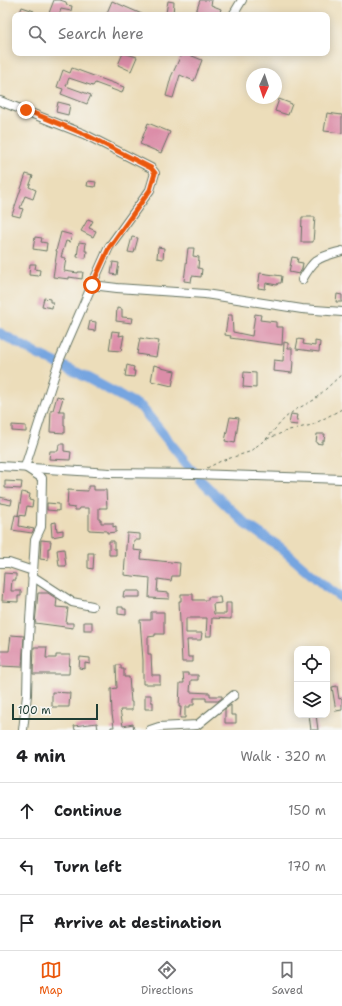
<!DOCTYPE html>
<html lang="en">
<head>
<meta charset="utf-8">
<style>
	body { margin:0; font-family:"Shantell Sans",sans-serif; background:#f2f2f2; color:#202124 }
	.controls { position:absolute; right:12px; bottom:12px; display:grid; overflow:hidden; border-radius:8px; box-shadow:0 2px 10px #0003 }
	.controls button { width:36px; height:36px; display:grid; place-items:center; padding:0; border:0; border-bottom:1px solid #e0e0e0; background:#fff; color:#202124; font:20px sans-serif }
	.compass { position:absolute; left:246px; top:68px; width:36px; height:36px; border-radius:50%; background:#fff; box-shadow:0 2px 10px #0003; rotate:183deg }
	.scale { position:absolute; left:12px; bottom:10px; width:86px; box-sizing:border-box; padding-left:4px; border:2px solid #1f3d34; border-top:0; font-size:11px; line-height:14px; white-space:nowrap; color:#1f3d34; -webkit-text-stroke:3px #f6f6f2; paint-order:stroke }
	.stop { position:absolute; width:12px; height:12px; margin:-9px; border:3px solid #ea580c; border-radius:50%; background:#fff }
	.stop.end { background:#ea580c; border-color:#fff; box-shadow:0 1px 4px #0008 }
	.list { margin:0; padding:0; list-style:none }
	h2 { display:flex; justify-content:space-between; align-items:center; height:52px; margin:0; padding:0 16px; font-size:17px }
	h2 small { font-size:13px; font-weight:400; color:#757577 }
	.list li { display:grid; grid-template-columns:26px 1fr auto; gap:12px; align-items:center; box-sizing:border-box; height:56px; padding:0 16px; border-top:1px solid #e0e0e0 }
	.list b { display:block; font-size:15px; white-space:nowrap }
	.list em { font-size:13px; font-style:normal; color:#757577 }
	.icon { flex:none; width:22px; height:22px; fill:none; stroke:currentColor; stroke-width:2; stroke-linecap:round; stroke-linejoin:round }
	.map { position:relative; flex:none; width:342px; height:730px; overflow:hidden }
	.search { position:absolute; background:#fff; box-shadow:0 2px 10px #0003; left:12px; right:12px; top:12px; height:44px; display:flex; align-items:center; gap:10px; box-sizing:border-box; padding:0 14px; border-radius:8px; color:#757577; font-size:15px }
	.sheet { height:220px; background:#fff }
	nav { display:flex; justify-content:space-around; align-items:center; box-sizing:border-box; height:56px; border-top:1px solid #e0e0e0; background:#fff; font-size:11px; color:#757577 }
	nav a { display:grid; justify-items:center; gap:2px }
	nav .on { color:#ea580c }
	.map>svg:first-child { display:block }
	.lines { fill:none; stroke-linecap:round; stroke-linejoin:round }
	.river { stroke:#76a5e0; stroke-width:10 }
	.building { fill:#dc8da8 }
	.minor-casing { stroke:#677563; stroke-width:10 }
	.path { stroke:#677563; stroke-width:1; stroke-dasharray:3 3; stroke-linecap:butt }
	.minor { stroke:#fff; stroke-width:8 }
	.route { stroke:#ea580c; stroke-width:5 }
</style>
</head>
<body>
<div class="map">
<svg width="342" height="730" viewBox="0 0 342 730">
	<rect width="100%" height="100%" fill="#f6f6f2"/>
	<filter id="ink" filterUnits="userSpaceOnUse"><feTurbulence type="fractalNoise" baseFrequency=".025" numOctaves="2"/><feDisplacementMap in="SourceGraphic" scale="8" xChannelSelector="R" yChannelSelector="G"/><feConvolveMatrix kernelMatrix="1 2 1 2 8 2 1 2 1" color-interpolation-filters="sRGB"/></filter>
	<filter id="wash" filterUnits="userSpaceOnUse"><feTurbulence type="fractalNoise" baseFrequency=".012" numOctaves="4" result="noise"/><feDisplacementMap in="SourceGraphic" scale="16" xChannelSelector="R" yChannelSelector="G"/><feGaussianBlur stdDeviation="0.9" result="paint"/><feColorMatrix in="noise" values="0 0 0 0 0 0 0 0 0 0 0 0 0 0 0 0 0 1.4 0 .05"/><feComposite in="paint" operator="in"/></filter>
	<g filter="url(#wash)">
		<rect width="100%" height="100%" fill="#ecddba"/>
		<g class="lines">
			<!-- river -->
			<g class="river">
				<path d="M0 333 37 354 80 374 141 407 195 474"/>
				<path d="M201 481 247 525 281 548 326 587 342 598"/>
			</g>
		</g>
		<g id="blocks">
			<!-- building -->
			<g class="building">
				<path d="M54 0H60L66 2 67 5 72 6 71 11 61 9 59 15 49 13Z"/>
				<path d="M200 0H212L211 5 221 9 219 15H195Z"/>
				<path d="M112 1 144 15H106Z"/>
				<path d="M168 1 174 2 173 14 166 13Z"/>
				<path d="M22 7 34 11 32 15H19Z"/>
				<path d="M123 53 137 57 131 71 118 65Z"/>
				<path d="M182 53H185L202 60 194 81 180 75 173 98 166 96 171 77Z"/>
				<path d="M72 68 124 87 122 93 95 83 93 86 69 78 66 86 91 95 87 104 61 94 63 89 57 87 63 70 70 73Z"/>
				<path d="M279 99 292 104 288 115 275 111Z"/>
				<path d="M58 102 70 105 68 115 56 112Z"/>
				<path d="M327 113 342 115V133L324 131Z"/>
				<path d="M148 123 170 132 161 153 140 144Z"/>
				<path d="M26 174 33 176 29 187 36 190 33 199 25 196 20 208 23 209 20 217 12 215Z"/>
				<path d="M88 181 96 182 95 187 87 186Z"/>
				<path d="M302 217H315L313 242H301Z"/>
				<path d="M88 219 93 221 89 228 96 231 93 237 81 231Z"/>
				<path d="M61 232 72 235 70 242 66 241 61 257 66 258 64 271 78 273V272H83L82 279 69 277V279L53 277 57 251H56Z"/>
				<path d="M35 237 42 238 41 242 47 243 46 251 33 249Z"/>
				<path d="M132 237 138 238 134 253 128 252Z"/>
				<path d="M79 242 86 243 85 251H87L86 258 77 257Z"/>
				<path d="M158 247 164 248 163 259 157 258Z"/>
				<path d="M188 248H194L193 256 199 257 198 268 202 269 201 277 192 276 191 282 184 281Z"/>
				<path d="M292 257 298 258 297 262 303 263 302 269 299 274 289 272Z"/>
				<path d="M113 262 119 263 117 275 111 274Z"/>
				<path d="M30 264H36L35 269 40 270 39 276 29 275Z"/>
				<path d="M260 273 282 276 281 283H278L277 285 266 283 265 289 258 288Z"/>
				<path d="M337 294 342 295V302H336Z"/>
				<path d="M44 298 50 299V302H53L52 308 42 306Z"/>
				<path d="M117 308 122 309V317L133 318 132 323 116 321Z"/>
				<path d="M255 314 261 315 260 320 276 322V327H283L282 345 230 338 231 336 225 335 228 315H232L233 332 252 336Z"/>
				<path d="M90 321 96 322 95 331 88 330Z"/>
				<path d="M112 331 120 332 119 336 124 335 121 351 109 350Z"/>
				<path d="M140 338 159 341 156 357 137 354Z"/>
				<path d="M298 339 304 340 303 344 315 346V341L320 342 319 352 296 349Z"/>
				<path d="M284 342 288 343V348H292V361H293L292 373 273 371 274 360 283 361Z"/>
				<path d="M127 365 134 367 133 371H135L134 377 125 376Z"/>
				<path d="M154 365 161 367V368L175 371 172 386 151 381Z"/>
				<path d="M244 372 256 373V388L243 387Z"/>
				<path d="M57 396 63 398 59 411H64V425H65V433L50 432 51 410H53Z"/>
				<path d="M291 414 297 415 296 420H298L297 425 289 424Z"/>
				<path d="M230 417 239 418 235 443 225 441Z"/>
				<path d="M12 425 26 426V432L12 431Z"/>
				<path d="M317 434H325L324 441H322V444L316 443Z"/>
				<path d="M59 444H64V451L71 452 70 460 49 459 50 451H58Z"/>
				<path d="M5 481 22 482 21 489 5 488Z"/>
				<path d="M88 486H94V490H106L107 508H99V520H101V523H113V527L116 526V532L107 533V531L89 530V508H80L79 510H75V508L67 507 68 490 88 491Z"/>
				<path d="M22 492 30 494 29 500 33 501 32 507 27 506 25 516 18 515Z"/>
				<path d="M0 497 12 500 11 505 0 503Z"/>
				<path d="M47 503 59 504V511L47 510Z"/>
				<path d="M15 515 20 516 19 526 34 529 32 533 12 530Z"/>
				<path d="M56 522 57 531 63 530V535L52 537 51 523Z"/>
				<path d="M127 533 140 534V540H134L133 550 142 551 141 559 180 563 179 576H172L171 581 158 579 157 592 169 593V599L149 598 150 578 124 575Z"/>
				<path d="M41 540 51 541 50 548H48V560L40 559Z"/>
				<path d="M109 541H114V549H116V555H109Z"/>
				<path d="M64 549 66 566H59L57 550Z"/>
				<path d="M88 553H94L93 569 88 568Z"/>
				<path d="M4 573 16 574V580H12L11 591H21V596H18V602L2 601Z"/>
				<path d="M124 591H140V597H123Z"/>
				<path d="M38 593H48L57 599 56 607 68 608 66 623H73V628L35 623Z"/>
				<path d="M181 594H193V600H208V597H220L221 603 213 604 214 614H226V603H231V619L212 618 211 636H206L207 618H186V633H202L201 640H187L188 657H193V662H182L179 601H181Z"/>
				<path d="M118 607H123V609H126V615L118 614Z"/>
				<path d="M151 612H164V634H155V636L148 637V654H151L152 675H160V684H143V660L140 620H151Z"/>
				<rect x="84" y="622" width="8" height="8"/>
				<path d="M11 635 24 636 22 667 0 666V651H9Z"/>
				<path d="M34 647H47L46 658H56V655H70L69 674H33Z"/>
				<path d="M80 657 90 658V664L85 663V669L79 668Z"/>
				<path d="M116 665H121V669H124V677H129L131 702H132V710H120L123 726 133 724 134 730H111V727H114L112 714 111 689 117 688Z"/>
				<path d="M183 673H188V675H198V680H191L190 692 210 693V696H222V698L218 701H206V698H194V705H190V707H185V718H180L181 707H179L180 683H184Z"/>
				<path d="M337 686 339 699 342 698V710L336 711 332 687Z"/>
				<path d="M52 692 70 693 69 707H52Z"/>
				<path d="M145 695H151V702H153V709H145Z"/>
				<path d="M231 705V715H236V723H225V709Z"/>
				<path d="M309 715H316L318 730H311Z"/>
				<path d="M97 723 98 730H75L74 726Z"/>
			</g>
		</g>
	</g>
	<g filter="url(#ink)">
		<use href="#blocks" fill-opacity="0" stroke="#677563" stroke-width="1"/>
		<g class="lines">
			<defs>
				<g id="minor">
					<path d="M233 15 242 0"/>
					<path d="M0 101 84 134 151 168 155 173 150 190 109 247 92 285 59 361 25 467 42 478 41 527 35 540 28 653 27 695 23 730"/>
					<path d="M302 280C315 257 318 258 342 251"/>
					<path d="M92 285 117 288 205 294 302 309 342 312"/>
					<path d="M0 466 110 473 195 474 342 479"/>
					<path d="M0 563H9L33 571"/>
					<path d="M32 576 72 602 92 606"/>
					<path d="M150 730 159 727 197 725 234 695"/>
				</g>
			</defs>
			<!-- minor casing -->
			<use href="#minor" class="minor-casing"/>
			<!-- path -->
			<g class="path">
				<path d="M267 439 289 430 312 425 342 409"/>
				<path d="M207 468 221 461 249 452 266 439 285 418 295 410 314 400 342 374"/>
			</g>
			<!-- minor -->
			<use href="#minor" class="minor"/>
		</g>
	</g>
	<g class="lines" filter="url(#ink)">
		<!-- route -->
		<path class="route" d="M26 110 84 134 151 168 155 173 150 190 109 248 92 285"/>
	</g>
</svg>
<div class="controls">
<button><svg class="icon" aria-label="locate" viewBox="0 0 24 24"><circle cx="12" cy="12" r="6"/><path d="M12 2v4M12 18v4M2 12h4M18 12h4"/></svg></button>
<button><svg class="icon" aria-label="layers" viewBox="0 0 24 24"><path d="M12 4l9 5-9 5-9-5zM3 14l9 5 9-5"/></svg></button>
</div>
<svg class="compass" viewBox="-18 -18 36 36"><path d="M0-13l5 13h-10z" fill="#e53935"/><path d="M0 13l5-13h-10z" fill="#757577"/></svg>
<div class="scale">100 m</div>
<div class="stop" style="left:92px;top:285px"></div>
<div class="stop end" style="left:26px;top:110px"></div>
<div class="search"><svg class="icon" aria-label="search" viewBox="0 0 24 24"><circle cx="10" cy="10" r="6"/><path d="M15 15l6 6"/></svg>Search here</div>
</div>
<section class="sheet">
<h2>4 min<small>Walk · 320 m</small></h2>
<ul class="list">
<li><svg class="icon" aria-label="ahead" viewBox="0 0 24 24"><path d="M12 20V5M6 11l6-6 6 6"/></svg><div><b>Continue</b></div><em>150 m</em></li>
<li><svg class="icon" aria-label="left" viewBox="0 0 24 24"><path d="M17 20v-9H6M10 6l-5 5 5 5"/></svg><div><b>Turn left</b></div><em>170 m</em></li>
<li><svg class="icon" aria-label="arrive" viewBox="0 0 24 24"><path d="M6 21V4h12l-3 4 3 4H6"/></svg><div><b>Arrive at destination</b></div></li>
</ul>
</section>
<nav>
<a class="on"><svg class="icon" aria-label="map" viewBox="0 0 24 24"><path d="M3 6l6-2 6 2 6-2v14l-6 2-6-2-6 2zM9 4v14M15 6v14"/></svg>Map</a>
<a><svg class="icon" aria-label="directions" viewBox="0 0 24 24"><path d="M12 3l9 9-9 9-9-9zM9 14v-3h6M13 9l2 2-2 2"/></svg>Directions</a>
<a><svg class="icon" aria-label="saved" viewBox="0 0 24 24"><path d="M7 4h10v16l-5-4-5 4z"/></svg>Saved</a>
</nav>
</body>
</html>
